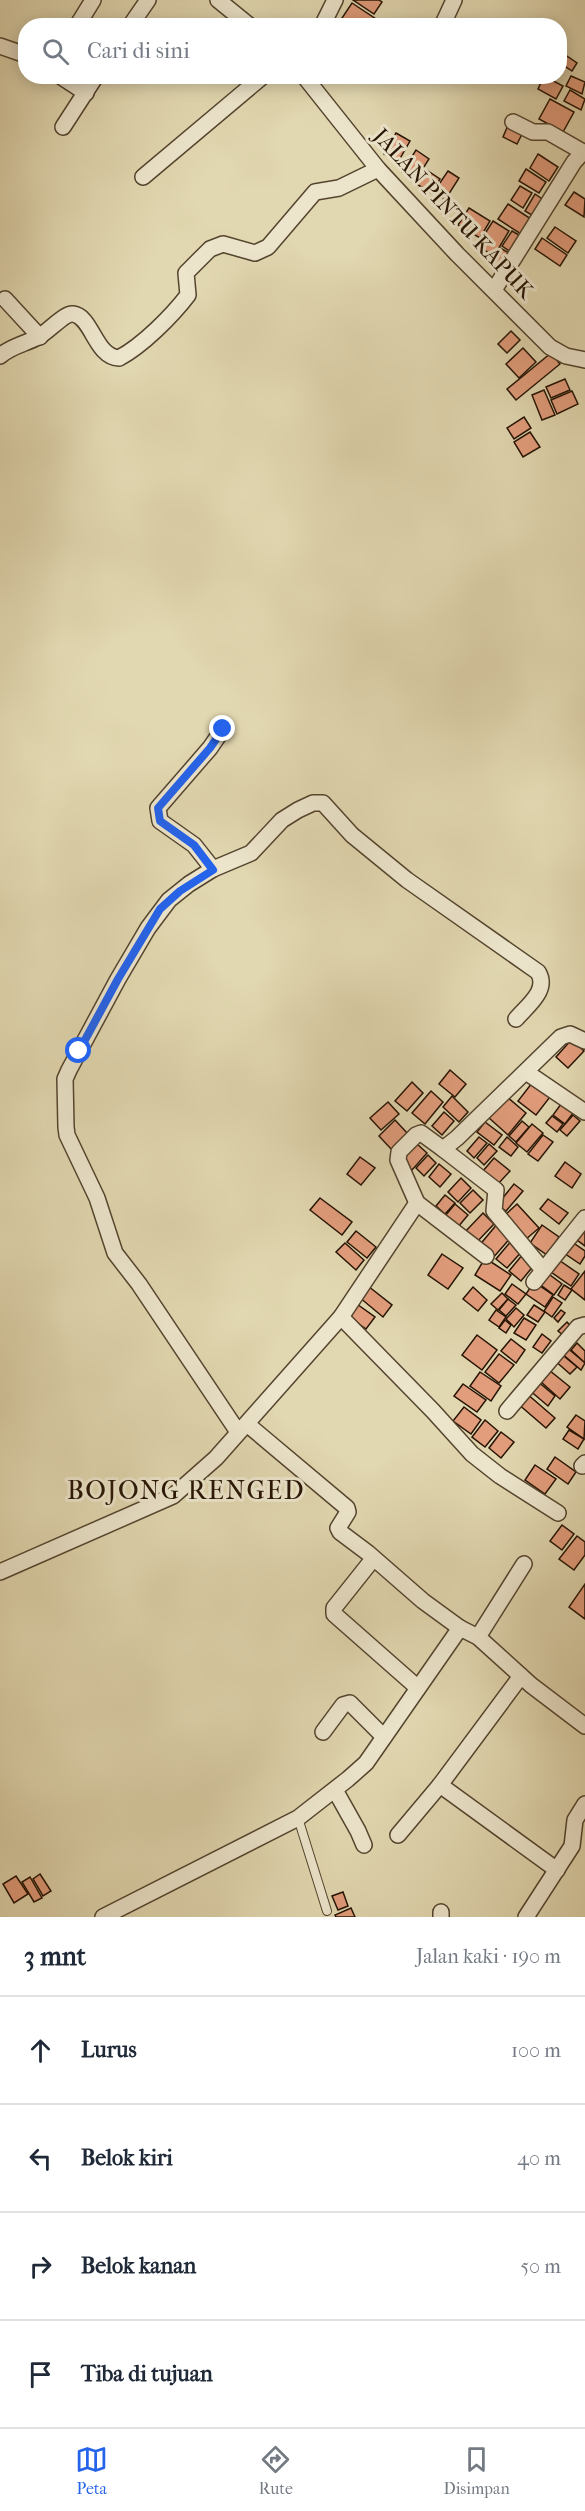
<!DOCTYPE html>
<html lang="id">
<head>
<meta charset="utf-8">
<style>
	body { margin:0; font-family:"IM FELL French Canon",serif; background:#f6f6f7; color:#1f2937 }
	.stop { position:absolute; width:18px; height:18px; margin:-14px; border:4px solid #2563eb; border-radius:50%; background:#fff }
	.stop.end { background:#2563eb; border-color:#fff; box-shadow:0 2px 6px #0008 }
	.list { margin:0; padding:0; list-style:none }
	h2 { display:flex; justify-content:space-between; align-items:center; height:78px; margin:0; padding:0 24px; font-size:26px }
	h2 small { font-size:20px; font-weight:400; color:#747a83 }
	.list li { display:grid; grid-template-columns:39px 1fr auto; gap:18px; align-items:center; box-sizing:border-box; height:108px; padding:0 24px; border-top:2px solid #e0e1e3 }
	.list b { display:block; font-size:22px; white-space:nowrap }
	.list em { font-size:20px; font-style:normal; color:#747a83 }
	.icon { flex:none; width:33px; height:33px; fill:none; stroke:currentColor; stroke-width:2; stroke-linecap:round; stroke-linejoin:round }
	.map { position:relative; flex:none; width:585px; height:1917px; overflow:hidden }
	.search { position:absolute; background:#fff; box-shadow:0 3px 15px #0003; left:18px; right:18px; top:18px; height:66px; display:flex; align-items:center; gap:15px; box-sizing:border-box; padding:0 21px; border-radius:24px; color:#747a83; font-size:22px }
	.sheet { height:510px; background:#fff }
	nav { display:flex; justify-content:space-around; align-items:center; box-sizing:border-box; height:84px; border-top:2px solid #e0e1e3; background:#fff; font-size:16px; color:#747a83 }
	nav a { display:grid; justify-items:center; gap:3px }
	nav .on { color:#2563eb }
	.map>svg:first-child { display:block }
	.building { fill:#e29d7c; stroke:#251303; stroke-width:1.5 }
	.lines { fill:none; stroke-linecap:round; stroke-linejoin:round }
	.service-casing { stroke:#54442e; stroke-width:10 }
	.minor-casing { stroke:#54442e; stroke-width:18 }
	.service { stroke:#ece5cc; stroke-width:8 }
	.minor { stroke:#ece5cc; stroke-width:15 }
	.route { stroke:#2563eb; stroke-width:8 }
	.labels { text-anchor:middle; stroke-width:6; stroke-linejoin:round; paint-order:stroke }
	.street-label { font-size:22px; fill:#251303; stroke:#ece5cc }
	.quarter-label { font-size:26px; letter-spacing:1.5px; fill:#251303; stroke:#ece5cc }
</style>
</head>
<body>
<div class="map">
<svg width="585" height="1917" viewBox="0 0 585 1917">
	<rect width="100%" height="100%" fill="#e1d7b0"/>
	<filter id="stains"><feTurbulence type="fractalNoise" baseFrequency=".00333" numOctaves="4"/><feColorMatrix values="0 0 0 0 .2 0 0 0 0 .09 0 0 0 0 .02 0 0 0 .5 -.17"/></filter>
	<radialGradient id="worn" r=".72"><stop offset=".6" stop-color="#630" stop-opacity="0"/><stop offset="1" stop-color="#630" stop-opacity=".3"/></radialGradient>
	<!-- building -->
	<g class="building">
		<path d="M353 0H379L382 2 374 14Z"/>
		<path d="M352 3 376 19 371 26H353L342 18Z"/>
		<path d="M561 52 577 63 572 71 560 63Z"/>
		<path d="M544 76 563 86 556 99 538 89Z"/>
		<path d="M571 76 585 82 582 94 566 86Z"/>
		<path d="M570 90 585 99 581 110 564 101Z"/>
		<path d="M550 99 574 112 563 132 539 119Z"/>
		<path d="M509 123 524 130 517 144 503 137Z"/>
		<path d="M396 133 410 141 398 162 384 154Z"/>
		<path d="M416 150 429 159 415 181 402 172Z"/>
		<path d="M538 154 558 167 549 181 530 168Z"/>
		<path d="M425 169 440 179 431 193 415 183Z"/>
		<path d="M526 169 546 182 539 193 519 181Z"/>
		<path d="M448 171 459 178 445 200 433 193Z"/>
		<path d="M520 186 532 193 523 208 511 200Z"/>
		<path d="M574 192 585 199 584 217 565 205Z"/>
		<path d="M535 194 545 201 535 217 525 211Z"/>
		<path d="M508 204 531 219 521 234 498 219Z"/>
		<path d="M469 208 490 221 480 238 458 225Z"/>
		<path d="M493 221 509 231 494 256 477 246Z"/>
		<path d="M555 227 576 241 568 253 547 238Z"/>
		<path d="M512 231 524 238 514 254 502 246Z"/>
		<path d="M542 238 567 255 560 266 535 249Z"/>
		<path d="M500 248 513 255 504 270 492 262Z"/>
		<path d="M511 331 520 340 507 353 498 344Z"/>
		<path d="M523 348 536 362 519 378 506 364Z"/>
		<path d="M551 353 560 364 516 400 507 389Z"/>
		<path d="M565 379 570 390 551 398 546 387Z"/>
		<path d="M544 390 555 415 542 420 532 395Z"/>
		<path d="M572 391 578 404 557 414 551 400Z"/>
		<path d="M524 417 531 428 514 439 507 428Z"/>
		<path d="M530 432 540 447 523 457 514 442Z"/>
		<path d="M572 1039 584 1051 568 1068 556 1057Z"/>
		<path d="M450 1070 466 1084 455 1097 439 1084Z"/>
		<path d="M412 1082 423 1093 407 1111 395 1101Z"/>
		<path d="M532 1083 550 1097 536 1115 518 1101Z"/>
		<path d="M431 1091 443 1102 425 1124 412 1113Z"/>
		<path d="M452 1096 468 1112 459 1122 443 1107Z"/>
		<path d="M506 1096 526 1113 508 1135 488 1117Z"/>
		<path d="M564 1100 576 1109 565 1124 553 1115Z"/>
		<path d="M388 1102 399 1114 381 1130 370 1118Z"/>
		<path d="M444 1112 454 1121 442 1135 432 1126Z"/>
		<path d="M573 1115 580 1121 567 1136 560 1130Z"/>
		<path d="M552 1116 563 1124 557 1132 546 1123Z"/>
		<path d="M395 1120 408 1134 392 1150 379 1136Z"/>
		<path d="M522 1121 529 1127 516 1142 509 1136Z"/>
		<path d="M485 1122 502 1135 494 1145 477 1132Z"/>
		<path d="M532 1124 543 1133 527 1152 516 1143Z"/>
		<path d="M543 1135 553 1142 538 1161 528 1154Z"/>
		<path d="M479 1137 487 1143 474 1158 467 1151Z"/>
		<path d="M507 1137 518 1147 511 1156 499 1147Z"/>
		<path d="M416 1143 427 1153 412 1170 401 1160Z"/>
		<path d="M489 1144 497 1151 484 1165 477 1158Z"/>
		<path d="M428 1155 436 1163 424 1176 416 1168Z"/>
		<path d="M360 1157 375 1168 361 1185 347 1174Z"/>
		<path d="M494 1158 510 1171 498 1184 483 1171Z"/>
		<path d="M565 1162 581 1174 572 1188 555 1176Z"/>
		<path d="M439 1164 451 1174 440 1187 429 1177Z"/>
		<path d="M461 1178 471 1188 458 1202 448 1192Z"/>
		<path d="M514 1184 523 1191 506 1211 497 1205Z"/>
		<path d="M473 1190 483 1200 470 1213 460 1203Z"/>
		<path d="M445 1195 455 1203 445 1214 436 1206Z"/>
		<path d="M320 1198 352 1222 342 1235 310 1210Z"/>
		<path d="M548 1199 568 1213 559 1224 540 1209Z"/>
		<path d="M455 1204 468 1215 458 1227 445 1216Z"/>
		<path d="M517 1204 539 1228 525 1240 504 1216Z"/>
		<path d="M483 1213 494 1224 475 1244 464 1233Z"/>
		<path d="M498 1223 513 1235 492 1259 478 1247Z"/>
		<path d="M542 1225 559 1237 547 1255 530 1243Z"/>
		<path d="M585 1225V1246L573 1237Z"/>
		<path d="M356 1231 376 1247 367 1258 347 1242Z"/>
		<path d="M512 1240 523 1250 507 1268 496 1259Z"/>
		<path d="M569 1240 585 1251V1256L580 1264 561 1251Z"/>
		<path d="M345 1243 364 1260 356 1270 336 1252Z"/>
		<path d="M442 1254 463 1268 448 1289 428 1275Z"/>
		<path d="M523 1254 535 1264 521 1281 509 1271Z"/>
		<path d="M485 1258 511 1275 500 1291 475 1275Z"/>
		<path d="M556 1258 579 1274 571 1286 548 1270Z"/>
		<path d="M585 1271V1300L571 1289Z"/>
		<path d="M546 1272 562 1284 554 1295 538 1283Z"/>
		<path d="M534 1282 553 1295 545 1307 526 1294Z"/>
		<path d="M512 1284 526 1294 518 1304 505 1294Z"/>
		<path d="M564 1285 572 1290 565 1300 558 1295Z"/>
		<path d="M368 1286 392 1305 383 1317 359 1297Z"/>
		<path d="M473 1287 487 1300 478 1311 463 1299Z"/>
		<path d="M502 1293 508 1299 498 1310 491 1304Z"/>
		<path d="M553 1297 562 1303 552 1317 544 1311Z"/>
		<path d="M508 1299 516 1305 506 1316 499 1310Z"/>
		<path d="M354 1302 375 1317 366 1329 345 1314Z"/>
		<path d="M534 1305 545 1312 538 1322 527 1315Z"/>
		<path d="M516 1308 524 1315 514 1327 506 1319Z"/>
		<path d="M496 1310 506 1317 499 1327 489 1320Z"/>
		<path d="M561 1310 565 1313 558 1322 554 1318Z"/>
		<path d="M524 1318 536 1325 526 1340 514 1333Z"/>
		<path d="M505 1320 511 1325 506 1333 499 1328Z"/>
		<path d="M567 1322 572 1328 564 1336 558 1331Z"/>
		<path d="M542 1334 551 1341 542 1353 533 1347Z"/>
		<path d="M477 1335 497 1350 482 1370 462 1355Z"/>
		<path d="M511 1339 525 1350 516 1363 501 1351Z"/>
		<path d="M577 1343 585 1351V1363L571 1350Z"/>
		<path d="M565 1346 585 1363 581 1370 560 1352Z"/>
		<path d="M559 1352 577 1367 570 1374 553 1359Z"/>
		<path d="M499 1354 514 1365 499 1383 485 1372Z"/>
		<path d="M549 1370 570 1387 560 1399 540 1381Z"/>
		<path d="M480 1372 501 1386 491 1401 470 1386Z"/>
		<path d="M536 1380 555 1396 548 1406 528 1389Z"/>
		<path d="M463 1384 486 1400 477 1412 454 1396Z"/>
		<path d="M526 1393 555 1418 546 1428 517 1403Z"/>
		<path d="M464 1407 481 1420 471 1434 453 1421Z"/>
		<path d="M576 1415 585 1421 584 1439 567 1427Z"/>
		<path d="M485 1420 498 1431 485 1447 472 1437Z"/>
		<path d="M569 1430 584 1439 578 1449 563 1439Z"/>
		<path d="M501 1432 514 1442 501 1458 489 1448Z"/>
		<path d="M555 1457 576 1472 568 1484 547 1469Z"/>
		<path d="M535 1465 556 1479 545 1494 525 1480Z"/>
		<path d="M562 1525 574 1534 562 1550 550 1541Z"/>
		<path d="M577 1536 585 1542V1555L574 1570 559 1559Z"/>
		<path d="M585 1584V1619L569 1607Z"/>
		<path d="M40 1874 51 1891 43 1896 33 1879Z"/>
		<path d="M16 1876 28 1894 14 1903 3 1884Z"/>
		<path d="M30 1877 42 1898 34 1902 22 1882Z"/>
		<path d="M343 1892 348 1906 338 1910 332 1896Z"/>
		<path d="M351 1908 355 1917H336L335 1915Z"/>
	</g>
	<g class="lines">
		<defs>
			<path id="service" d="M298 1818 327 1911"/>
			<g id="minor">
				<path d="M218 0 250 26"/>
				<path d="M77 26 93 0"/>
				<path d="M130 26 148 0"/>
				<path d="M322 26 335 0"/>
				<path d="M442 26 454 0"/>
				<path d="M0 46 26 55"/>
				<path d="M60 76 86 93"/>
				<path d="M304 76 378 169 457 254 550 347 566 356 585 360"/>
				<path d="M513 122 533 132H548L583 152"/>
				<path d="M63 127 96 76"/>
				<path d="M143 177 263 76"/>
				<path d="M494 290 574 162 583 152 585 153"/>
				<path d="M5 299 40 337"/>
				<path d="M0 356C11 346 25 344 38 337 47 333 64 313 73 314 92 316 95 357 119 358 142 346 172 316 188 295L186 273 210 249 223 244 255 253 268 247 315 192 339 188 378 169"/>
				<path d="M213 869 194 845 160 821 158 808 210 748 223 729"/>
				<path d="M526 1072 585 1112"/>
				<path d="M443 1149 496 1190 494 1211 543 1270"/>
				<path d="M486 1256 417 1203 398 1160 399 1152 416 1135 421 1133 443 1149 457 1138 561 1037 570 1034 585 1041"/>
				<path d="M534 1282 585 1218"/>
				<path d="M341 1317 433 1411 472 1454 500 1476 558 1513"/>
				<path d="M507 1411 578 1327 585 1325"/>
				<path d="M247 1424 347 1508 348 1512 338 1528 340 1532 368 1553 423 1601 460 1628 478 1637 531 1685 585 1726"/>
				<path d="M238 1432 139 1284 115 1253 97 1198 67 1135 66 1127 65 1079 69 1070 118 979 148 928 169 900 189 884 213 869 251 853 282 820 298 810 313 803H323L352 835 407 880 538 972C549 990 528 1005 516 1019"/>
				<path d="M582 1466 585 1463"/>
				<path d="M373 1559 334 1608V1614L418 1688"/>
				<path d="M0 1572 173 1496 216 1458 341 1317 417 1203"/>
				<path d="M478 1637 524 1564"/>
				<path d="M323 1732 343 1705 350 1703 384 1737"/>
				<path d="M440 1785 557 1870"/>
				<path d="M335 1790 358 1831 364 1845"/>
				<path d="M398 1835 440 1785 521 1676"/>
				<path d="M441 1912V1917"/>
				<path d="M103 1917 298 1818 348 1779 366 1763 460 1628"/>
				<path d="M526 1917 572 1846 575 1820 585 1804"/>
			</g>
		</defs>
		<!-- service casing -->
		<use href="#service" class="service-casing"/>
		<!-- minor casing -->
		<use href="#minor" class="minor-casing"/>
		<!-- service -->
		<use href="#service" class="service"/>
		<!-- minor -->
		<use href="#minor" class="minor"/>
	</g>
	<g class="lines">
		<!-- route -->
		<path class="route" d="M79 1051 118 979 160 909 180 891 213 870 194 845 160 821 158 808 210 748 223 729"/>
	</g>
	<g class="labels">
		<!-- street labels -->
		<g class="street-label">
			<text transform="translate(454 213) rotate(47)" y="8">JALAN PINTU KAPUK</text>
		</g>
		<!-- quarter labels -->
		<g class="quarter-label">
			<text x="186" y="1499">BOJONG RENGED</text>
		</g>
	</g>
	<rect width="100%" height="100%" filter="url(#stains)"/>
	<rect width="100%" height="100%" fill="url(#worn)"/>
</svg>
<div class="stop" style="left:79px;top:1051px"></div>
<div class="stop end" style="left:223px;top:729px"></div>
<div class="search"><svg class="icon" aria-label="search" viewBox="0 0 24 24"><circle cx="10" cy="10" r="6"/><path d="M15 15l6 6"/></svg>Cari di sini</div>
</div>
<section class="sheet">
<h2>3 mnt<small>Jalan kaki · 190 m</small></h2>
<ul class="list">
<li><svg class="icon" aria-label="ahead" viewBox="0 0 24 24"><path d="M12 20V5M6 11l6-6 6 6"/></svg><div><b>Lurus</b></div><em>100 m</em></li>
<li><svg class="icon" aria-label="left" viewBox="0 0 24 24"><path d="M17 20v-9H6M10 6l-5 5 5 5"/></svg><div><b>Belok kiri</b></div><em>40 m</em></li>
<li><svg class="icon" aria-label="right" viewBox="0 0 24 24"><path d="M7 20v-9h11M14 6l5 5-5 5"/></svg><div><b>Belok kanan</b></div><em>50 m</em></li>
<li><svg class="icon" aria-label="arrive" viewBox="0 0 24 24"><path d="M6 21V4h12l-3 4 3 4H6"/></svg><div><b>Tiba di tujuan</b></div></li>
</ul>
</section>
<nav>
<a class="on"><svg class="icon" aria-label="map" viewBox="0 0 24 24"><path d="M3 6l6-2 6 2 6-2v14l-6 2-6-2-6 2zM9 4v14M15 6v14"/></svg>Peta</a>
<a><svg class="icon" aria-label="directions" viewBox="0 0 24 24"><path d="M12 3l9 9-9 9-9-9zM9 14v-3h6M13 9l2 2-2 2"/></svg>Rute</a>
<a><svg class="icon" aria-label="saved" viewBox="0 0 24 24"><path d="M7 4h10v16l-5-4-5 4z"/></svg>Disimpan</a>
</nav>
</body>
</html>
